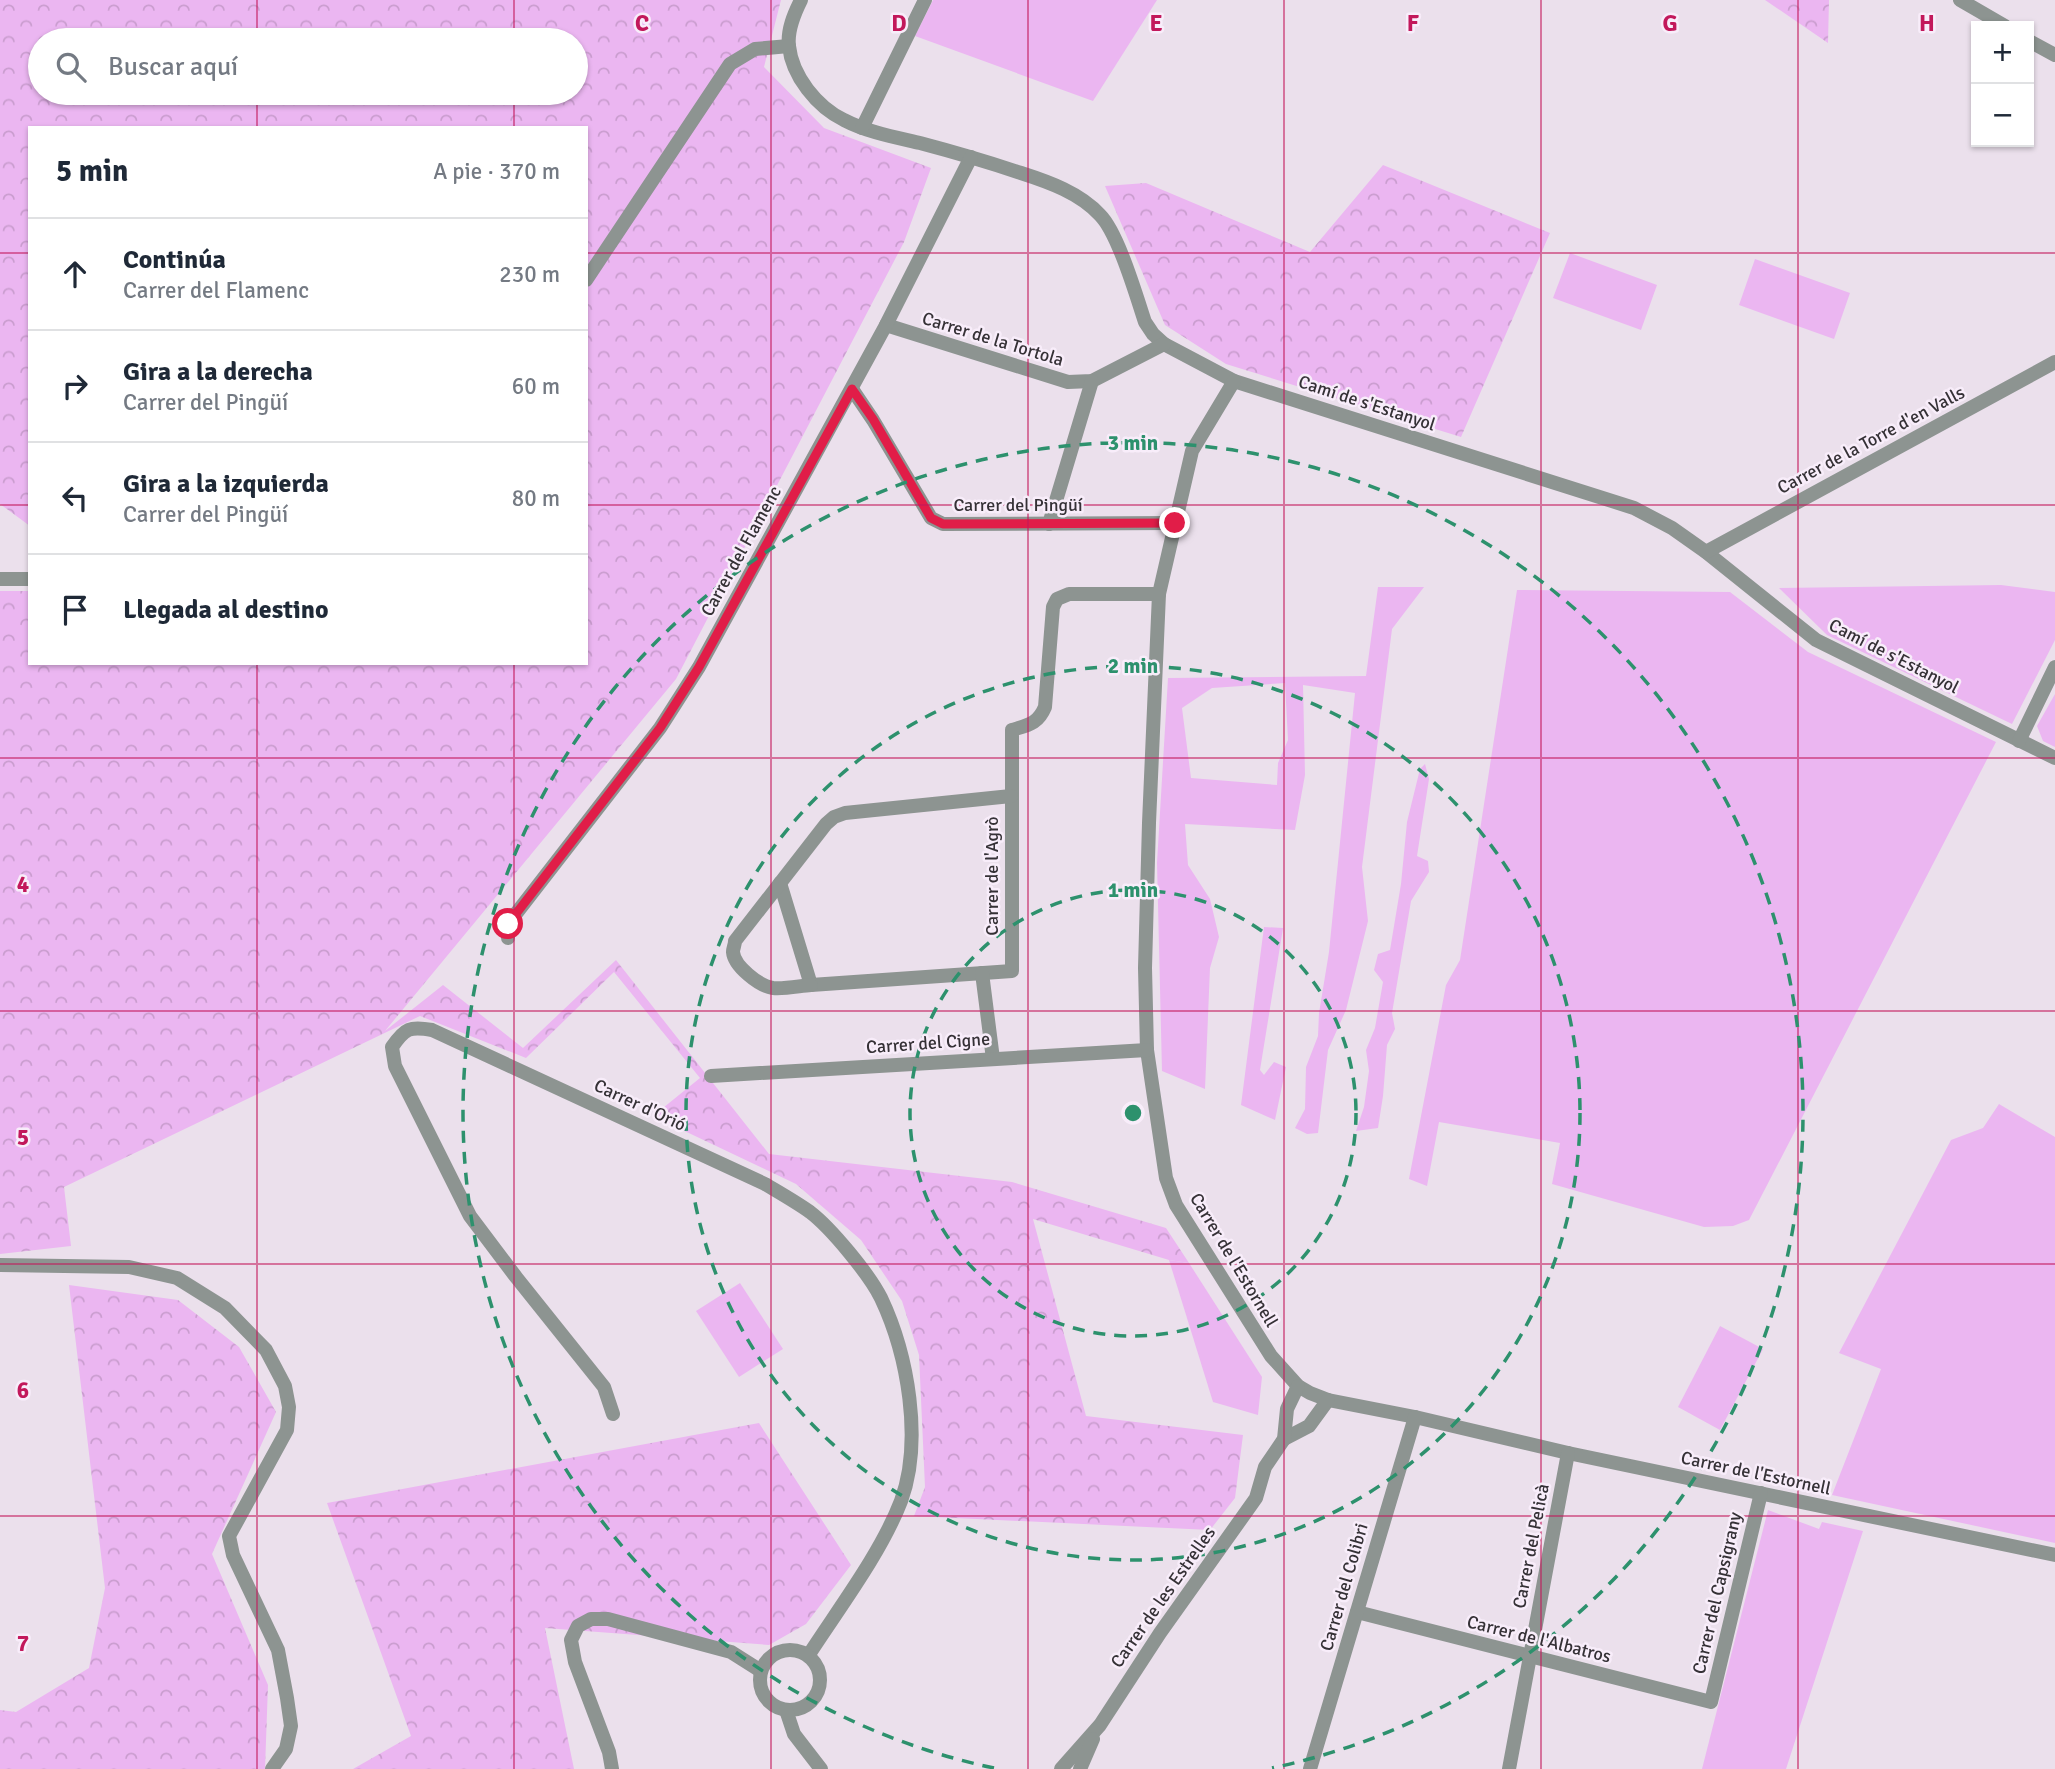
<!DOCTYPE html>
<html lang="es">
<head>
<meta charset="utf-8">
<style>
	body { margin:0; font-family:Signika,sans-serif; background:#f2f2f3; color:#1f2937 }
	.controls { position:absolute; right:21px; top:21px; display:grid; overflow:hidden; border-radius:0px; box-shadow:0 2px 5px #0004 }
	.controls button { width:63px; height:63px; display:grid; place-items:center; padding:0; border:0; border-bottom:2px solid #e0e1e3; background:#fff; color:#1f2937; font:35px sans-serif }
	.stop { position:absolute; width:21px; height:21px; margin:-16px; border:5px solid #e11d48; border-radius:50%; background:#fff }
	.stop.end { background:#e11d48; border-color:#fff; box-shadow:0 2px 7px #0008 }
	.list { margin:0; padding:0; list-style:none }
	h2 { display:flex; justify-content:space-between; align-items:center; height:91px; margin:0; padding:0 28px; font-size:30px }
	h2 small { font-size:23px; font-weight:400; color:#747a83 }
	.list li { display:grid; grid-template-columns:46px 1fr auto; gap:21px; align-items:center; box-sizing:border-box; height:112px; padding:0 28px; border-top:2px solid #e0e1e3 }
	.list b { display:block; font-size:26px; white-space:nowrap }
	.list p { margin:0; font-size:23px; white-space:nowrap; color:#747a83 }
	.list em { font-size:23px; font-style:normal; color:#747a83 }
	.icon { flex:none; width:38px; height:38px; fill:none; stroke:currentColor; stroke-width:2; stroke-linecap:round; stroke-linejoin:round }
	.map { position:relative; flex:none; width:2055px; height:1769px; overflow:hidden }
	.search { position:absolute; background:#fff; box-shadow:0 2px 5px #0004; left:28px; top:28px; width:560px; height:77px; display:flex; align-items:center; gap:18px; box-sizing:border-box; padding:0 24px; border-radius:38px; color:#747a83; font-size:26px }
	.panel { position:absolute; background:#fff; box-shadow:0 2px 5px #0004; left:28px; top:126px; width:560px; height:539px; border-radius:0px }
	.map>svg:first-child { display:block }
	.green { fill:#ebb6f1; fill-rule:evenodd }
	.forest { fill:url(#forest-crowns); fill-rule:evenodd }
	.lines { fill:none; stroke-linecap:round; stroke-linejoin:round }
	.minor { stroke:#8d9491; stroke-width:14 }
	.route { stroke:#e11d48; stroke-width:9 }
	.grid { fill:none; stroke:#c2185b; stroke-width:2; stroke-opacity:0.55 }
	.ring { fill:none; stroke:#2d916d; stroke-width:3.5; stroke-dasharray:12 9 }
	.labels { text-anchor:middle; stroke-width:5; stroke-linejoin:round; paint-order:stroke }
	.street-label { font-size:18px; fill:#353136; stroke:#f8edfa }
	.grid-label { font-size:23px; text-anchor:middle; font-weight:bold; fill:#c2185b; stroke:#f8edfa; stroke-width:5; stroke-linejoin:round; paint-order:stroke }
	.centre { fill:#2d916d; stroke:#f8edfa; stroke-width:3.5 }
	.ring-label { font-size:21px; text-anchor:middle; font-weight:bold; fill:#2d916d; stroke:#f8edfa; stroke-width:5; stroke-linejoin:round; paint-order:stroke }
</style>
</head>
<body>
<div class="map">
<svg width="2055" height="1769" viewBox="0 0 2055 1769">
	<defs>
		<pattern id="forest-crowns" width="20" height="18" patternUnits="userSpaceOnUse" patternTransform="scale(1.75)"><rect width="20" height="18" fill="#ebb6f1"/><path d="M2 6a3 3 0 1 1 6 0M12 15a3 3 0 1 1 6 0" fill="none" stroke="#ca9dcf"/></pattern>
	</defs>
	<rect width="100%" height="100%" fill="#ebe0ec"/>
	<!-- green -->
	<g class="green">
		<path d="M933 0H1157L1093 101 915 36Z"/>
		<path d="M1570 253 1657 285 1641 330 1553 298Z"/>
		<path d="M1755 259 1850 293 1834 339 1739 305Z"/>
		<path d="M2001 585 2055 592V640L2012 724 1827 635 1779 588Z"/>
		<path d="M1378 587H1424L1392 629 1362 867 1368 921 1346 1010 1328 1050 1318 1133 1307 1134 1295 1128 1305 1109 1306 1067 1318 1036 1319 1013 1329 952 1355 693 1303 685 1305 775 1295 830 1185 824 1188 865 1210 899 1219 937 1210 968 1205 1089 1162 1071 1157 863 1168 678 1366 676ZM1285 683 1288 740 1278 763 1277 785 1191 778 1182 708 1212 688Z"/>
		<path d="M1517 590 1730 592 1808 652 1996 742 1749 1220 1733 1226 1704 1227 1552 1184 1560 1143 1439 1122 1427 1186 1409 1179 1446 985 1460 960Z"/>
		<path d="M2055 694V747L2043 741 2037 726Z"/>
		<path d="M1425 764 1429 779 1417 856 1428 861 1429 872 1411 901 1392 1013 1395 1029 1387 1045 1383 1096 1378 1128 1356 1131 1364 1107 1369 1071 1366 1050 1375 1028 1383 982 1374 970 1378 954 1390 950 1401 884 1407 822 1420 769Z"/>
		<path d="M1264 927 1283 928 1260 1070 1264 1075 1274 1062 1286 1067 1275 1120 1241 1105Z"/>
		<path d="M1999 1104 2055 1137V1543L1832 1495 1881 1369 1839 1353 1951 1140 1983 1128Z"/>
		<path d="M1169 1260 1189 1263 1262 1377 1258 1415 1213 1402Z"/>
		<path d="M740 1283 783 1349 739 1377 696 1311Z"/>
		<path d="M1720 1326 1763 1349 1720 1430 1678 1407Z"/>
		<path d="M1768 1510 1819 1529 1822 1522 1863 1531 1786 1769H1702Z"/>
	</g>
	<!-- forest -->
	<g class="forest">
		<path d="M0 0H781L764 67 824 128 931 168 904 242 676 679 385 1031 443 985 523 1048 616 960 769 1154 1012 1182 1166 1228 1189 1263 1169 1260 1033 1219 1086 1416 1243 1435 1235 1498 1210 1530 914 1516 925 1487 919 1355 902 1301 861 1240 796 1184 653 1116 700 1078 614 972 526 1058 420 1016 64 1187 71 1246 0 1254V591H30V663H586V128H30V526L0 504ZM40 40H576V93H40Z"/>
		<path d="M1765 0H1829L1828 43Z"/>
		<path d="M1383 165 1550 233 1461 437 1226 364 1165 325 1105 186 1146 183 1310 252Z"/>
		<path d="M69 1285 178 1300 239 1347 276 1412 212 1554 268 1685 265 1769H0V1710L16 1712 89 1668 105 1588Z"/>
		<path d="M759 1423 851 1565 806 1624 769 1645 545 1628 574 1769H353L411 1736 327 1503Z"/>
	</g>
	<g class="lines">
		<!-- minor -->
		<g class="minor">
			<path d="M801 0C794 14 787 30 789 46 792 76 817 107 844 120 867 132 894 137 920 143 954 152 988 162 1021 173 1049 182 1080 193 1100 215 1118 233 1136 295 1145 322L1153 334 1164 344 1234 381 1634 508 1672 528 1706 552 1816 640 2055 758"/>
			<path d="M1960 0 2005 26"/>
			<path d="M2029 41 2055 55"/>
			<path d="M862 128 925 0"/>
			<path d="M586 280 730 64 755 49 789 46"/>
			<path d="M886 325 1068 382 1092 381 1164 344"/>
			<path d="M1234 381 1192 451 1159 594 1149 823 1145 968 1147 1050 1166 1178 1176 1205 1271 1356 1298 1386 1310 1393 1328 1400 1415 1417 1568 1453 2055 1555"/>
			<path d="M852 389 873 420 931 518 943 524 1175 523"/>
			<path d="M1049 524 1092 381"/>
			<path d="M1706 552 2055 362"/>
			<path d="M0 579H30"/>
			<path d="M2019 741 2055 667"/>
			<path d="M780 883 811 985 1012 971V730C1028 725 1038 724 1045 707L1053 607 1057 599 1069 594H1159"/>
			<path d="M508 938V924L660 728 699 667 886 325 971 157"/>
			<path d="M982 973 993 1059"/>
			<path d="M811 985C799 986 785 989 773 988 759 986 734 966 733 952 733 948 735 945 735 941L826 824 834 817 845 813 1011 796"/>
			<path d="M711 1076 1147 1050"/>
			<path d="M0 1265 129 1267 177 1278 225 1308 266 1350 285 1386 289 1407 287 1430 229 1536 233 1555 278 1650 287 1698 291 1726 286 1749 272 1769"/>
			<path d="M613 1414 604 1387 516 1277 470 1216 395 1066 392 1047C405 1028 410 1026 432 1030L765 1184C780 1193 796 1202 810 1212 831 1228 869 1274 881 1298 908 1355 923 1441 901 1501 881 1553 839 1608 808 1656"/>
			<path d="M1284 1439 1309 1426 1328 1400"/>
			<path d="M1357 1612 1711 1702 1761 1493"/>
			<circle cx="790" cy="1680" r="30"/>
			<path d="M786 1710 794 1734 821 1769"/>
			<path d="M612 1769 609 1752 575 1662 571 1640 578 1626 591 1619H608L731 1652 761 1671"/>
			<path d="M1061 1769 1100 1725 1160 1633 1256 1498 1265 1467 1284 1439 1287 1409 1298 1386"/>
			<path d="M1080 1769 1093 1739"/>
			<path d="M1310 1769 1415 1417"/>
			<path d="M1509 1769 1568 1453"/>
		</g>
	</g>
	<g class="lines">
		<!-- route -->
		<path class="route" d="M508 924 660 728 699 667 852 389 873 419 931 518 943 524 1175 523"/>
	</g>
	<!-- grid -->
	<path class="grid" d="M257 0V40M514 0V40M771 0V1769M1028 0V1769M1284 0V1769M1541 0V1769M1798 0V1769M257 93V128M514 93V128M0 253H30M586 253H2055M0 505H30M586 505H2055M257 663V1769M514 663V1769M0 758H2055M0 1011H2055M0 1264H2055M0 1516H2055"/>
	<!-- distance rings -->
	<g class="ring">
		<circle cx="1133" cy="1113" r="223"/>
		<circle cx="1133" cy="1113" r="447"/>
		<path d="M994 1768A670 670 0 1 1 1272 1768"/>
	</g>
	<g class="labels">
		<!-- street labels -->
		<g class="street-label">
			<text transform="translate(993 339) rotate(17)" y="6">Carrer de la Tortola</text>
			<text transform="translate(1367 403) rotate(18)" y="6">Camí de s'Estanyol</text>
			<text transform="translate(1871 440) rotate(-28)" y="6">Carrer de la Torre d'en Valls</text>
			<text x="1018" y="511">Carrer del Pingüí</text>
			<text transform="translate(741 551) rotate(-61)" y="6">Carrer del Flamenc</text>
			<text transform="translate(1894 656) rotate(27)" y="6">Camí de s'Estanyol</text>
			<text transform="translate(992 876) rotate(-90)" y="6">Carrer de l'Agrò</text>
			<text transform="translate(928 1043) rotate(-4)" y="6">Carrer del Cigne</text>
			<text transform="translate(640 1105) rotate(25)" y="6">Carrer d'Orió</text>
			<text transform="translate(1234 1260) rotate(59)" y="6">Carrer de l'Estornell</text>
			<text transform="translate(1756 1473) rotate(12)" y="6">Carrer de l'Estornell</text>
			<text transform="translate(1531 1546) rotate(-79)" y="6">Carrer del Pelicà</text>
			<text transform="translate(1344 1587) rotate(-74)" y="6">Carrer del Colibri</text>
			<text transform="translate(1717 1593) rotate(-77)" y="6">Carrer del Capsigrany</text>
			<text transform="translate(1163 1597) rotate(-55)" y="6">Carrer de les Estrelles</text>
			<text transform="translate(1539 1639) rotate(14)" y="6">Carrer de l'Albatros</text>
		</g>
	</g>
	<g class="grid-label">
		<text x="642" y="31">C</text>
		<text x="899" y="31">D</text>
		<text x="1156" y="31">E</text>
		<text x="1413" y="31">F</text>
		<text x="1670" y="31">G</text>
		<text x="1927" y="31">H</text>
		<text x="23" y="892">4</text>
		<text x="23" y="1145">5</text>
		<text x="23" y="1398">6</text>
		<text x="23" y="1651">7</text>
	</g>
	<circle cx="1133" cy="1113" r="10" class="centre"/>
	<g class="ring-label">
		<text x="1133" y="450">3 min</text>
		<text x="1133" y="673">2 min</text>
		<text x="1133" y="897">1 min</text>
	</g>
</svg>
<div class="controls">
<button>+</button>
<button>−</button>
</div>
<div class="stop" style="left:508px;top:924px"></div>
<div class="stop end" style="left:1175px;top:523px"></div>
<div class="search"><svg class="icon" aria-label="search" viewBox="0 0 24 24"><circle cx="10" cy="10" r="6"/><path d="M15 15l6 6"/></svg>Buscar aquí</div>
<section class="panel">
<h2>5 min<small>A pie · 370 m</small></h2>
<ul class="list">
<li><svg class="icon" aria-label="ahead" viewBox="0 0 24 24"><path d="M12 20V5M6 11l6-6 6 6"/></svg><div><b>Continúa</b><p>Carrer del Flamenc</p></div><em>230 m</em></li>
<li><svg class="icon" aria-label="right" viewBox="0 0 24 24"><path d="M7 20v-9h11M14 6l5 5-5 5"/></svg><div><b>Gira a la derecha</b><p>Carrer del Pingüí</p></div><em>60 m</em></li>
<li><svg class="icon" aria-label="left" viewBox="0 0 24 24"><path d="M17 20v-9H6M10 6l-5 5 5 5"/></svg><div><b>Gira a la izquierda</b><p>Carrer del Pingüí</p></div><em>80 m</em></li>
<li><svg class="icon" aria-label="arrive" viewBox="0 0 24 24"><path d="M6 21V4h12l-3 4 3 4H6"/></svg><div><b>Llegada al destino</b></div></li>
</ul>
</section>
</div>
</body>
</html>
